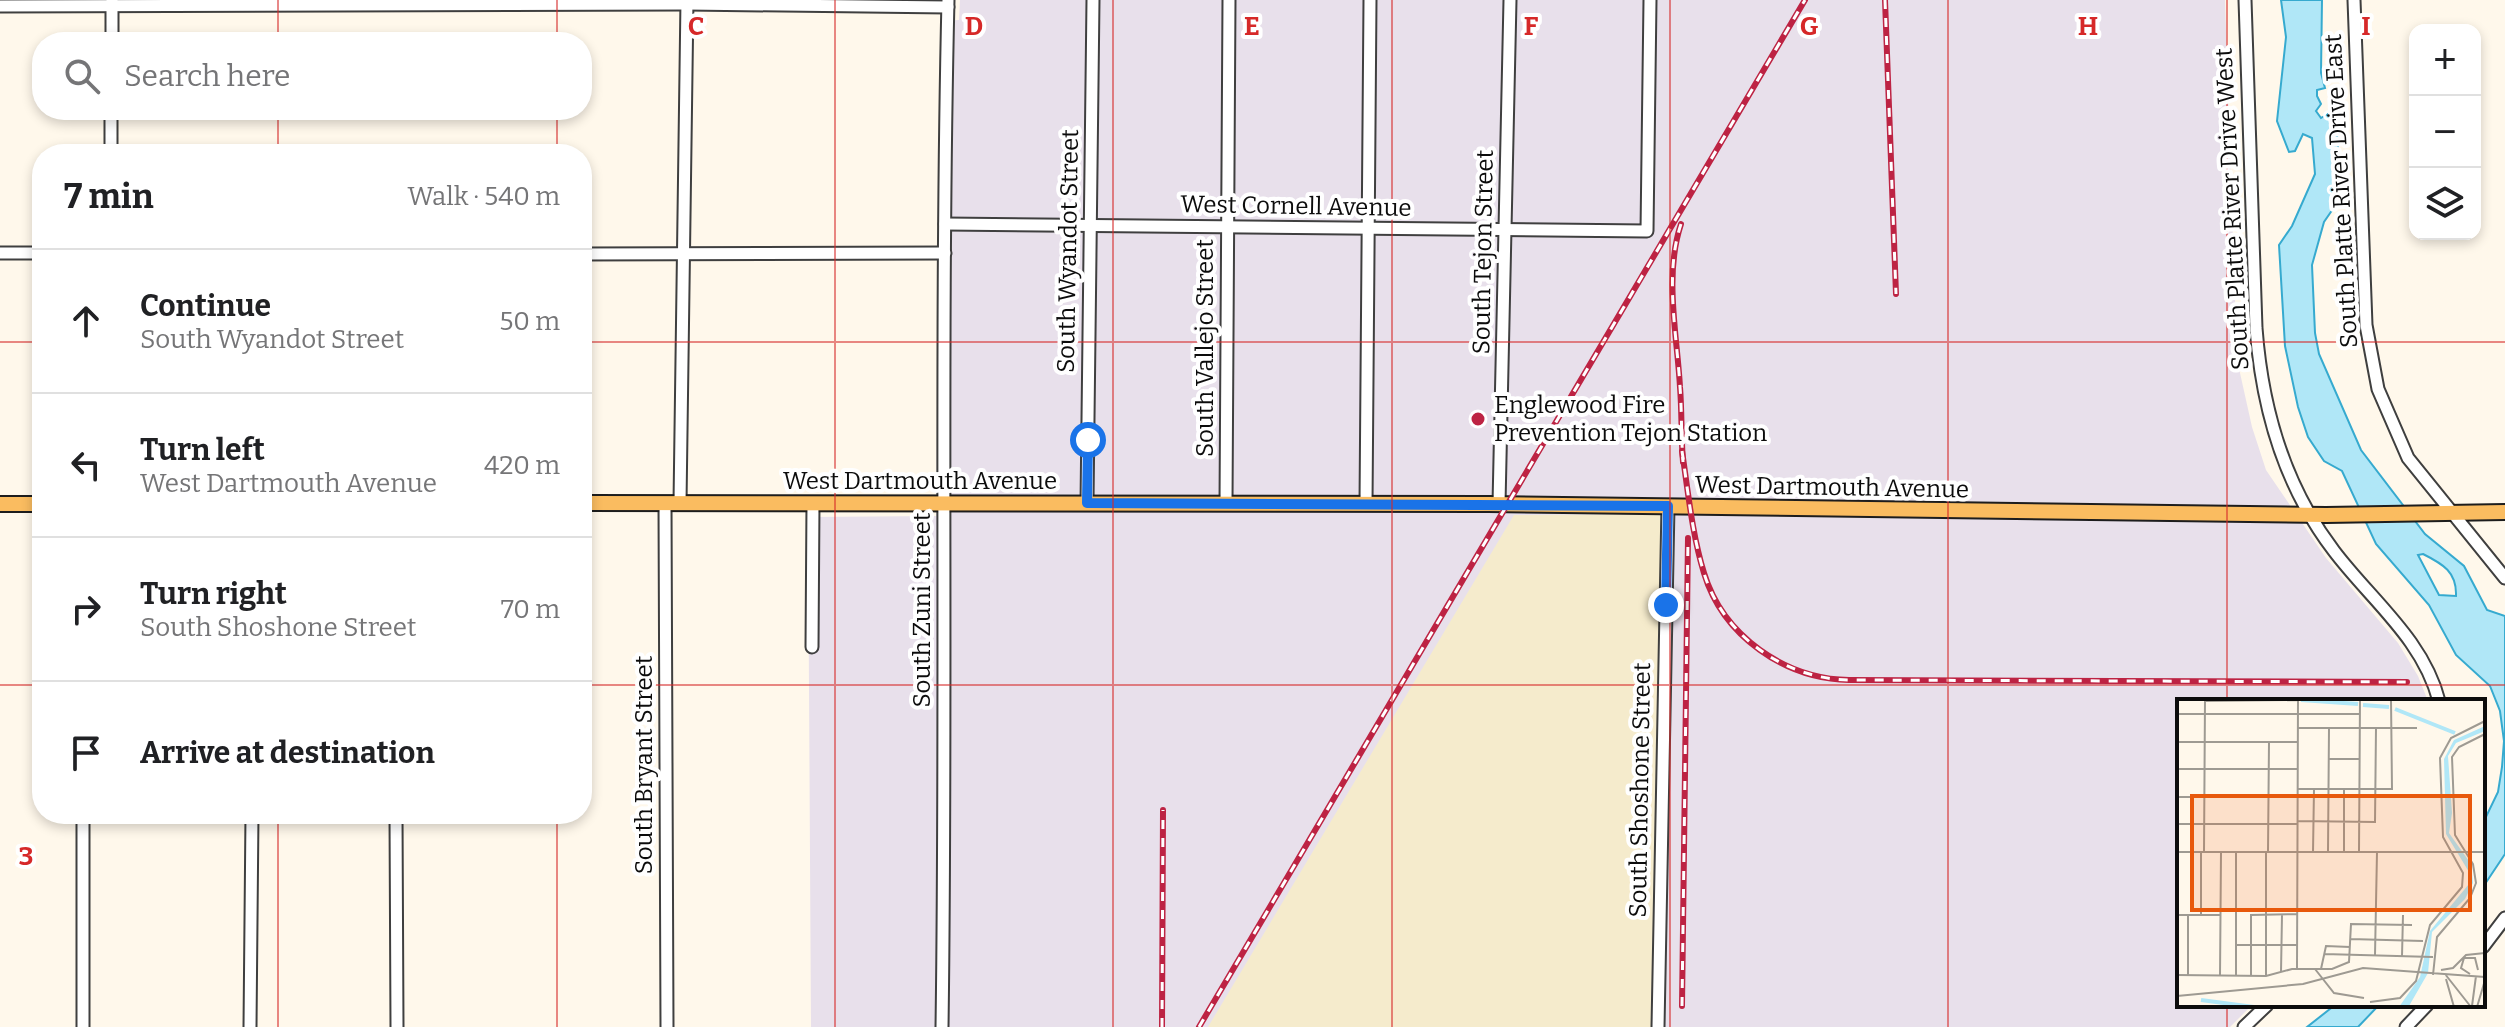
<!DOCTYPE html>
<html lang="en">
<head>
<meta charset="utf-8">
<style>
	body { margin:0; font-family:Bitter,serif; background:#f2f2f2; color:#202124 }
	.controls { position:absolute; right:24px; top:24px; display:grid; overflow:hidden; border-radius:16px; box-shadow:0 4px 12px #0003 }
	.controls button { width:72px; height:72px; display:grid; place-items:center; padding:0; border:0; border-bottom:2px solid #e0e0e0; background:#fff; color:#202124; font:40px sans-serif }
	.stop { position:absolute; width:24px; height:24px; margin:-18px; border:6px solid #1a73e8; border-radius:50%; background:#fff }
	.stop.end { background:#1a73e8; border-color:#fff; box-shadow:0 2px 8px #0008 }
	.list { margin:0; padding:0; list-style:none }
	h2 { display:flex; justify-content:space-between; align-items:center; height:104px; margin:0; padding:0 32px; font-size:34px }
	h2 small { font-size:26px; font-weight:400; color:#757577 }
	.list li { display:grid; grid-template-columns:52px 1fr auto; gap:24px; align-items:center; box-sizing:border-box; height:144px; padding:0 32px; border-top:2px solid #e0e0e0 }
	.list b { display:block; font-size:30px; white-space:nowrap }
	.list p { margin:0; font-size:26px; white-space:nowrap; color:#757577 }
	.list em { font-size:26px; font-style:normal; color:#757577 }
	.icon { flex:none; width:44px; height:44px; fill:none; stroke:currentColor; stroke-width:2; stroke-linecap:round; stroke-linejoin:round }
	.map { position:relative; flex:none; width:2505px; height:1027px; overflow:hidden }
	.search { position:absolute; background:#fff; box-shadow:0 4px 12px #0003; left:32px; top:32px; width:560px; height:88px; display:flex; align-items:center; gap:20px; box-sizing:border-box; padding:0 28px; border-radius:32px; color:#757577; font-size:30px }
	.panel { position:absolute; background:#fff; box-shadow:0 4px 12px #0003; left:32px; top:144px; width:560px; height:680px; border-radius:32px }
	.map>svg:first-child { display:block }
	.industrial { fill:#e8e0eb }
	.farmland { fill:#f5ebcc }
	.water { fill:#b0e7f7; stroke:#36aacf; stroke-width:2; fill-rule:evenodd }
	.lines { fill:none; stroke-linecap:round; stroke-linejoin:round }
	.minor-casing { stroke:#3f3f3f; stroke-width:15 }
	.major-casing { stroke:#1d1d1d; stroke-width:18 }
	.minor { stroke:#fff; stroke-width:11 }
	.major { stroke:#fabc60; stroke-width:14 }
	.rail-casing { stroke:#bd2343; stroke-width:6 }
	.rail { stroke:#fff; stroke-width:3; stroke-dasharray:9; stroke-linecap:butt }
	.route { stroke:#1a73e8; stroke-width:10 }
	.grid { fill:none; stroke:#d62828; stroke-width:2; stroke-opacity:0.55 }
	.poi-dot { fill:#bd2343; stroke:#fff; stroke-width:3 }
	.labels { text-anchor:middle; stroke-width:8; stroke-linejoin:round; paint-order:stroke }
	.street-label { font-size:24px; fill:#0c0c0c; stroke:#fff }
	.poi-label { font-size:24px; fill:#0c0c0c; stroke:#fff; text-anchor:start }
	.inset-river { fill:none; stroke:#b0e7f7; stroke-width:4 }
	.inset-road { fill:none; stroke:#9e9a92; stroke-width:2 }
	.view { fill:#e8590c; fill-opacity:0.15; stroke:#e8590c; stroke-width:4 }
	.inset-edge { fill:none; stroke:#0c0c0c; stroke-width:4 }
	.grid-label { font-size:26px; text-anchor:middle; font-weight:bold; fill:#d62828; stroke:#fff; stroke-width:8; stroke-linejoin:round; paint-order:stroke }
</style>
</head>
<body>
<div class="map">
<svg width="2505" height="1027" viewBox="0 0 2505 1027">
	<rect width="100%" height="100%" fill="#fff8eb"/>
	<!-- industrial -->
	<path class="industrial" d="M960 0H2225L2236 329 2240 373 2252 427 2266 470 2326 558 2398 643 2418 676 2428 701H2179V1005H2252L2230 1027H811L808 517 936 516 941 21 959 20Z"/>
	<!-- farmland -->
	<path class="farmland" d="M1662 514 1651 1027H1208L1514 515Z"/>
	<!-- water -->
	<g class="water">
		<path d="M2281 0H2322L2321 73 2325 88 2317 90V96L2321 104 2316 111 2321 118 2328 114 2338 139V158L2335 206 2324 222 2312 265 2315 333 2319 354 2361 450 2425 534 2464 566 2487 610 2505 616V854L2483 887V823L2498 792 2502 767 2504 741 2500 711 2490 686 2456 655 2429 605 2376 544 2342 471 2324 461 2308 437 2298 407 2285 346 2279 245 2292 226 2315 174 2312 138 2303 134 2295 151 2289 152 2277 121 2286 37ZM2423 554C2443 564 2457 572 2456 596L2439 595 2418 555Z"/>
		<path d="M2335 1005H2379L2358 1027H2307Z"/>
	</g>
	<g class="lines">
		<defs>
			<g id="minor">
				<path d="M2245 0 2256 328C2262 408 2285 487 2334 551 2371 600 2423 639 2439 701"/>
				<path d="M2354 0 2366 325 2378 389 2408 458 2505 578"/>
				<path d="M0 6 687 4 948 7"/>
				<path d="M112 42V1"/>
				<path d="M111 154V110"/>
				<path d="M945 224 1647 231 1650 0"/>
				<path d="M0 253H42"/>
				<path d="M582 254 945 253"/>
				<path d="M665 503 667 1027"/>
				<path d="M680 503 687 0"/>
				<path d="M1087 503 1093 0"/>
				<path d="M1226 504 1229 0"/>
				<path d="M1366 504 1370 0"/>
				<path d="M1499 504 1510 0"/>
				<path d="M812 647 813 503"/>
				<path d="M396 814 397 1027"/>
				<path d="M2483 947 2505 918"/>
				<path d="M83 1027V814"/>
				<path d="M250 1027 252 814"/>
				<path d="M942 1027C947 685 940 342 948 0"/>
				<path d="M1658 1027 1668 506"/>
				<path d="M2244 1027 2267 1005"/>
				<path d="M2406 1027 2427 1005"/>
			</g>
			<g id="major">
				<path d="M582 503 1488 504 2326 515 2505 512"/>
				<path d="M0 504H42"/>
			</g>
		</defs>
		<!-- minor casing -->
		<use href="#minor" class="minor-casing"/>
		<!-- major casing -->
		<use href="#major" class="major-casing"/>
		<!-- minor -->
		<use href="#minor" class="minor"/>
		<!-- major -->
		<use href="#major" class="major"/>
		<defs>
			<g id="rail">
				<path d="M1885 0 1896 294"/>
				<path d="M1681 224C1664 275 1677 334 1680 387 1682 412 1681 437 1683 462"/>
				<path d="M1682 451C1688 491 1692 534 1704 573 1723 636 1785 679 1849 680L2407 682"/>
				<path d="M1682 1006 1688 538"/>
				<path d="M1162 1027 1163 810"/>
				<path d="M1199 1027 1805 0"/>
			</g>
		</defs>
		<!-- rail casing -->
		<use href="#rail" class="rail-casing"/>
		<!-- rail -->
		<use href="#rail" class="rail"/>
	</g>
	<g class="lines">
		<!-- route -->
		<path class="route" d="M1088 440 1087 503 1668 506 1666 605"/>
	</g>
	<!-- grid -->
	<path class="grid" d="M278 0V42M557 0V42M835 0V1027M1113 0V1027M1392 0V1027M1670 0V1027M1948 0V1027M2227 0V701M278 110V154M557 110V154M0 342H42M582 342H2505M0 685H42M582 685H2505M278 814V1027M557 814V1027M2227 1005V1027"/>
	<!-- markers -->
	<circle class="poi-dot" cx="1478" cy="419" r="8"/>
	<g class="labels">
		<!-- street labels -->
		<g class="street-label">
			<text transform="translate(2341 191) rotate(-93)" y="8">South Platte River Drive East</text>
			<text transform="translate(1296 206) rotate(1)" y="8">West Cornell Avenue</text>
			<text transform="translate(2232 209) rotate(-93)" y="8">South Platte River Drive West</text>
			<text transform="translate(1068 251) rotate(-89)" y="8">South Wyandot Street</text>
			<text transform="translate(1483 252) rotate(-89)" y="8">South Tejon Street</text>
			<text transform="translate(1205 348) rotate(-90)" y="8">South Vallejo Street</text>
			<text x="920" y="489">West Dartmouth Avenue</text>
			<text transform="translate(1832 487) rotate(1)" y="8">West Dartmouth Avenue</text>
			<text transform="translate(922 610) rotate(-90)" y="8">South Zuni Street</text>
			<text transform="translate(644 765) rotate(-90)" y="8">South Bryant Street</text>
			<text transform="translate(1640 790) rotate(-89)" y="8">South Shoshone Street</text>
		</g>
		<!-- poi labels -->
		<g class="poi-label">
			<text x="1494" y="413">Englewood Fire<tspan x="1494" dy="28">Prevention Tejon Station</tspan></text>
		</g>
	</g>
	<!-- overview -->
	<g transform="translate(2177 699)">
		<rect width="308" height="308" fill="#fff8eb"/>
		<path d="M308 27V32L279 44 271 57 275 114 272 134 294 165 296 184 288 200 255 233 251 274 232 307 222 308 243 278 253 232 292 185V173L269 135 267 60 277 41Z" fill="#b0e7f7"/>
		<path class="inset-river" d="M124 1 181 5M186 6 212 8M218 10 278 34M24 301 77 308"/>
		<path class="inset-road" d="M28 2 121 1M0 15H183M121 29H240M0 43H121M152 60H183M0 70H121M121 90H215L214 0M0 98H120M120 122 198 123 199 29M0 125H120M0 153H308M27 153 28 0M89 153V277M91 153 92 43M136 153 137 90M151 153 152 29M167 153V90M182 153 183 0M200 212H262M0 216H43M11 216V277M24 216V153M173 240 246 242M59 246H120M147 255 256 258M198 256 200 153M225 257 226 216M120 270 121 0M138 270 157 294 187 299M144 270 149 247 173 248M264 271 276 269 289 256 308 254M104 273 105 216M268 275 294 308M293 275 284 269 287 259H298L301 271M0 276 89 277 115 270H155L172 263 174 225 235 226M256 276 260 238 293 199 299 184 296 165 278 136 275 58 282 48 308 35M43 277 44 153M59 277V153M74 277V216L120 215M269 280 277 308M0 297 126 285 186 269 308 278M193 303 223 299 239 282 253 226 285 188 286 174 266 138 263 59 274 39 308 22M295 307 299 277M300 308 308 281"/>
		<path class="view" d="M15 97H293V211H15Z"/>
		<rect width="308" height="308" class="inset-edge"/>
	</g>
	<g class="grid-label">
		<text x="696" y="35">C</text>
		<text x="974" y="35">D</text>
		<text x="1252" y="35">E</text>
		<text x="1531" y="35">F</text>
		<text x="1809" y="35">G</text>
		<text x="2088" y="35">H</text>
		<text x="2366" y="35">I</text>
		<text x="26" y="865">3</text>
	</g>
</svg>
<div class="controls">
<button>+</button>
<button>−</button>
<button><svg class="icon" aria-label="layers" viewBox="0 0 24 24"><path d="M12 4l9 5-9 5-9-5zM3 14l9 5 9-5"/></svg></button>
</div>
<div class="stop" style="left:1088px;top:440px"></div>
<div class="stop end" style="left:1666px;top:605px"></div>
<div class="search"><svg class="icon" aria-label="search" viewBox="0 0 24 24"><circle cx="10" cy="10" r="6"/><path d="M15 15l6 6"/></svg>Search here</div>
<section class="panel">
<h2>7 min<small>Walk · 540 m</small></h2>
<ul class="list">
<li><svg class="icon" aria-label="ahead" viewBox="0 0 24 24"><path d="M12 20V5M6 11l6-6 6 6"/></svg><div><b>Continue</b><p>South Wyandot Street</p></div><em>50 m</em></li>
<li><svg class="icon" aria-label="left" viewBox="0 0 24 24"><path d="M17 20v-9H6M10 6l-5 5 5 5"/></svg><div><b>Turn left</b><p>West Dartmouth Avenue</p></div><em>420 m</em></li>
<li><svg class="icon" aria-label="right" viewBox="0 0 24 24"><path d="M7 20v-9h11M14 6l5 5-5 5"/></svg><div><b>Turn right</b><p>South Shoshone Street</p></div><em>70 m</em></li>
<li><svg class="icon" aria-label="arrive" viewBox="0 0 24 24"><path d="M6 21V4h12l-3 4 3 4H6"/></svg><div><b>Arrive at destination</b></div></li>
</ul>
</section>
</div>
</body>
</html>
